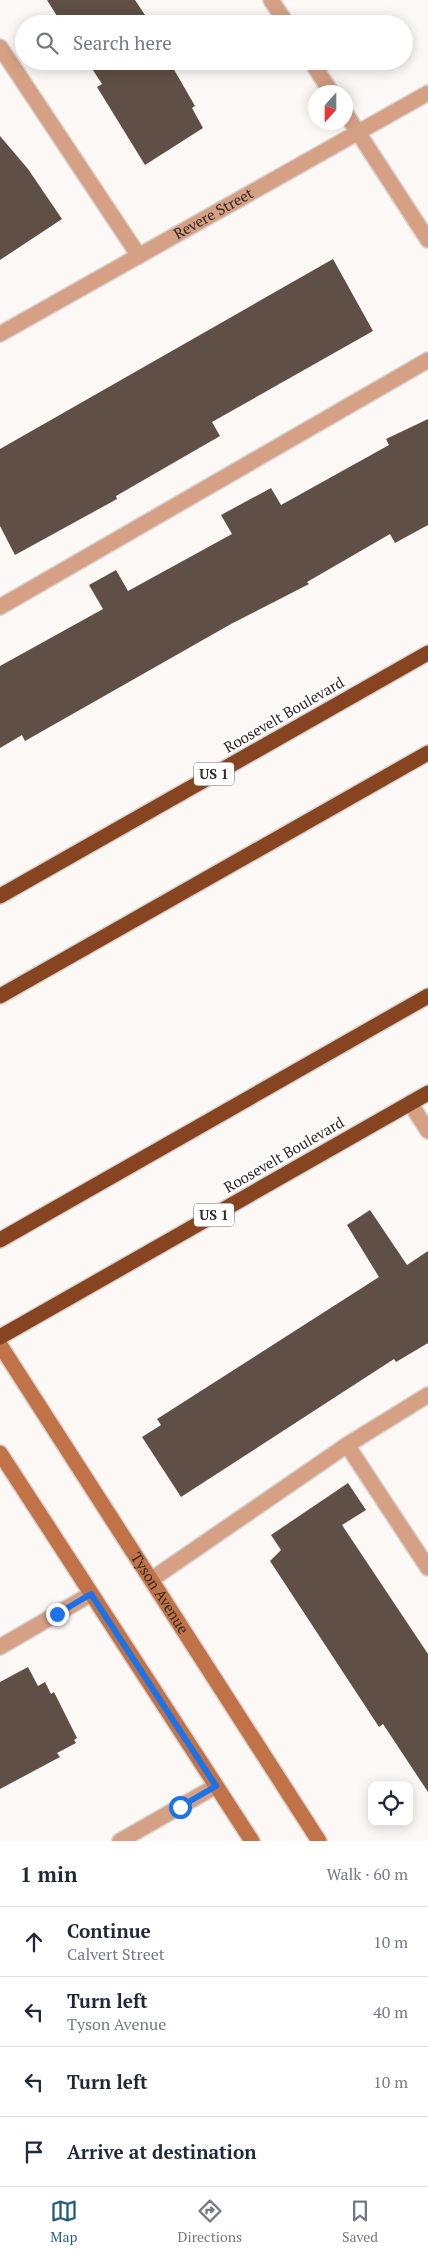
<!DOCTYPE html>
<html lang="en">
<head>
<meta charset="utf-8">
<style>
	body { margin:0; font-family:"PT Serif",serif; background:#f2f2f3; color:#1f2937 }
	.controls { position:absolute; right:15px; bottom:15px; display:grid; overflow:hidden; border-radius:10px; box-shadow:0 2px 12px #0003 }
	.controls button { width:45px; height:45px; display:grid; place-items:center; padding:0; border:0; border-bottom:1px solid #e0e1e3; background:#fff; color:#1f2937; font:25px sans-serif }
	.compass { position:absolute; left:308px; top:85px; width:45px; height:45px; border-radius:50%; background:#fff; box-shadow:0 2px 12px #0003; rotate:201deg }
	.stop { position:absolute; width:15px; height:15px; margin:-11px; border:4px solid #1a73e8; border-radius:50%; background:#fff }
	.stop.end { background:#1a73e8; border-color:#fff; box-shadow:0 1px 5px #0008 }
	.list { margin:0; padding:0; list-style:none }
	h2 { display:flex; justify-content:space-between; align-items:center; height:65px; margin:0; padding:0 20px; font-size:21px }
	h2 small { font-size:16px; font-weight:400; color:#747a83 }
	.list li { display:grid; grid-template-columns:32px 1fr auto; gap:15px; align-items:center; box-sizing:border-box; height:70px; padding:0 20px; border-top:1px solid #e0e1e3 }
	.list b { display:block; font-size:19px; white-space:nowrap }
	.list p { margin:0; font-size:16px; white-space:nowrap; color:#747a83 }
	.list em { font-size:16px; font-style:normal; color:#747a83 }
	.icon { flex:none; width:28px; height:28px; fill:none; stroke:currentColor; stroke-width:2; stroke-linecap:round; stroke-linejoin:round }
	.map { position:relative; flex:none; width:428px; height:1841px; overflow:hidden }
	.search { position:absolute; background:#fff; box-shadow:0 2px 12px #0003; left:15px; right:15px; top:15px; height:55px; display:flex; align-items:center; gap:12px; box-sizing:border-box; padding:0 18px; border-radius:28px; color:#747a83; font-size:19px }
	.sheet { height:345px; background:#fff }
	nav { display:flex; justify-content:space-around; align-items:center; box-sizing:border-box; height:70px; border-top:1px solid #e0e1e3; background:#fff; font-size:14px; color:#747a83 }
	nav a { display:grid; justify-items:center; gap:2px }
	nav .on { color:#245f77 }
	.map>svg:first-child { display:block }
	.building { fill:#604f46 }
	.lines { fill:none; stroke-linecap:round; stroke-linejoin:round }
	.lane-casing { stroke:#d7d3d1; stroke-width:18 }
	.street-casing { stroke:#d7d3d1; stroke-width:18 }
	.secondary-casing { stroke:#d7d3d1; stroke-width:18 }
	.highway-casing { stroke:#d7d3d1; stroke-width:18 }
	.lane { stroke:#d6a084; stroke-width:15 }
	.street { stroke:#d6a084; stroke-width:15 }
	.secondary { stroke:#c17247; stroke-width:15 }
	.highway { stroke:#864520; stroke-width:15 }
	.route { stroke:#1a73e8; stroke-width:6 }
	.labels { text-anchor:middle; stroke-width:5; stroke-linejoin:round; paint-order:stroke }
	.shield { fill:#fff; stroke:#6f6a67; stroke-width:1 }
	.shield-label { font-size:14px; font-weight:bold; fill:#312a26 }
	.street-label { font-size:15px; fill:#312a26; stroke:#fff }
</style>
</head>
<body>
<div class="map">
<svg width="428" height="1841" viewBox="0 0 428 1841">
	<rect width="100%" height="100%" fill="#fcf8f6"/>
	<!-- building -->
	<g class="building">
		<path d="M47 0H135L151 24H62Z"/>
		<path d="M87 61H169L195 106 192 108 203 128 145 165 97 87 102 84Z"/>
		<path d="M0 136 28 169 62 219 0 260Z"/>
		<path d="M333 259 373 331 212 422 220 436 116 496 117 499 15 555 0 526V449Z"/>
		<path d="M428 419V525L395 543 390 534 307 582 309 584 231 624 25 741 22 735 0 748V666L103 609 89 585 116 570 128 591 232 534 221 515 271 488 281 505 389 445 386 439Z"/>
		<path d="M370 1210 407 1265 428 1251V1343L396 1362 394 1359 181 1497 142 1437 161 1425 157 1419 379 1277 347 1225Z"/>
		<path d="M348 1483 366 1510 342 1525 428 1654V1792L383 1724 379 1727 270 1561 281 1550 271 1535Z"/>
		<path d="M28 1667 38 1686 45 1682 51 1694 54 1692 77 1738 74 1740 76 1743 57 1753 60 1757 0 1789V1682Z"/>
	</g>
	<g class="lines">
		<defs>
			<g id="lane">
				<path d="M0 47 139 256"/>
				<path d="M0 607 428 360"/>
				<path d="M347 1445 428 1568"/>
				<path d="M152 1579 347 1445 428 1395"/>
				<path d="M0 1647 91 1594"/>
			</g>
			<g id="street">
				<path d="M271 0 287 24"/>
				<path d="M311 61 331 92"/>
				<path d="M346 114 428 240"/>
				<path id="s1" d="M0 334 428 93"/>
				<path d="M410 1103 428 1131"/>
				<path d="M120 1841 216 1786"/>
			</g>
			<g id="secondary">
				<path id="s2" d="M0 1345 319 1841"/>
				<path d="M0 1453 252 1841"/>
			</g>
			<g id="highway">
				<path d="M0 896 428 653"/>
				<path d="M0 996 428 753"/>
				<path d="M0 1240 428 996"/>
				<path d="M0 1337 428 1093"/>
			</g>
		</defs>
		<!-- lane casing -->
		<use href="#lane" class="lane-casing"/>
		<!-- street casing -->
		<use href="#street" class="street-casing"/>
		<!-- secondary casing -->
		<use href="#secondary" class="secondary-casing"/>
		<!-- highway casing -->
		<use href="#highway" class="highway-casing"/>
		<!-- lane -->
		<use href="#lane" class="lane"/>
		<!-- street -->
		<use href="#street" class="street"/>
		<!-- secondary -->
		<use href="#secondary" class="secondary"/>
		<!-- highway -->
		<use href="#highway" class="highway"/>
	</g>
	<g class="lines">
		<!-- route -->
		<path class="route" d="M57 1614 91 1594 216 1786 180 1807"/>
	</g>
	<g class="labels">
		<!-- shield labels -->
		<g class="shield">
			<rect x="194" y="762.5" width="40" height="23" rx="4"/>
			<rect x="194" y="1203.5" width="40" height="23" rx="4"/>
		</g>
		<g class="shield-label">
			<text x="214" y="779">US 1</text>
			<text x="214" y="1220">US 1</text>
		</g>
		<!-- street labels -->
		<g class="street-label">
			<text dy="5" stroke="none"><textPath href="#s1" startOffset="245">Revere Street</textPath></text>
			<text transform="translate(284 715) rotate(-30)" y="5">Roosevelt Boulevard</text>
			<text transform="translate(284 1155) rotate(-30)" y="5">Roosevelt Boulevard</text>
			<text dy="5" stroke="none"><textPath href="#s2" startOffset="295">Tyson Avenue</textPath></text>
		</g>
	</g>
</svg>
<div class="controls">
<button><svg class="icon" aria-label="locate" viewBox="0 0 24 24"><circle cx="12" cy="12" r="6"/><path d="M12 2v4M12 18v4M2 12h4M18 12h4"/></svg></button>
</div>
<svg class="compass" viewBox="-18 -18 36 36"><path d="M0-13l5 13h-10z" fill="#e53935"/><path d="M0 13l5-13h-10z" fill="#747a83"/></svg>
<div class="stop" style="left:180px;top:1807px"></div>
<div class="stop end" style="left:57px;top:1614px"></div>
<div class="search"><svg class="icon" aria-label="search" viewBox="0 0 24 24"><circle cx="10" cy="10" r="6"/><path d="M15 15l6 6"/></svg>Search here</div>
</div>
<section class="sheet">
<h2>1 min<small>Walk · 60 m</small></h2>
<ul class="list">
<li><svg class="icon" aria-label="ahead" viewBox="0 0 24 24"><path d="M12 20V5M6 11l6-6 6 6"/></svg><div><b>Continue</b><p>Calvert Street</p></div><em>10 m</em></li>
<li><svg class="icon" aria-label="left" viewBox="0 0 24 24"><path d="M17 20v-9H6M10 6l-5 5 5 5"/></svg><div><b>Turn left</b><p>Tyson Avenue</p></div><em>40 m</em></li>
<li><svg class="icon" aria-label="left" viewBox="0 0 24 24"><path d="M17 20v-9H6M10 6l-5 5 5 5"/></svg><div><b>Turn left</b></div><em>10 m</em></li>
<li><svg class="icon" aria-label="arrive" viewBox="0 0 24 24"><path d="M6 21V4h12l-3 4 3 4H6"/></svg><div><b>Arrive at destination</b></div></li>
</ul>
</section>
<nav>
<a class="on"><svg class="icon" aria-label="map" viewBox="0 0 24 24"><path d="M3 6l6-2 6 2 6-2v14l-6 2-6-2-6 2zM9 4v14M15 6v14"/></svg>Map</a>
<a><svg class="icon" aria-label="directions" viewBox="0 0 24 24"><path d="M12 3l9 9-9 9-9-9zM9 14v-3h6M13 9l2 2-2 2"/></svg>Directions</a>
<a><svg class="icon" aria-label="saved" viewBox="0 0 24 24"><path d="M7 4h10v16l-5-4-5 4z"/></svg>Saved</a>
</nav>
</body>
</html>
